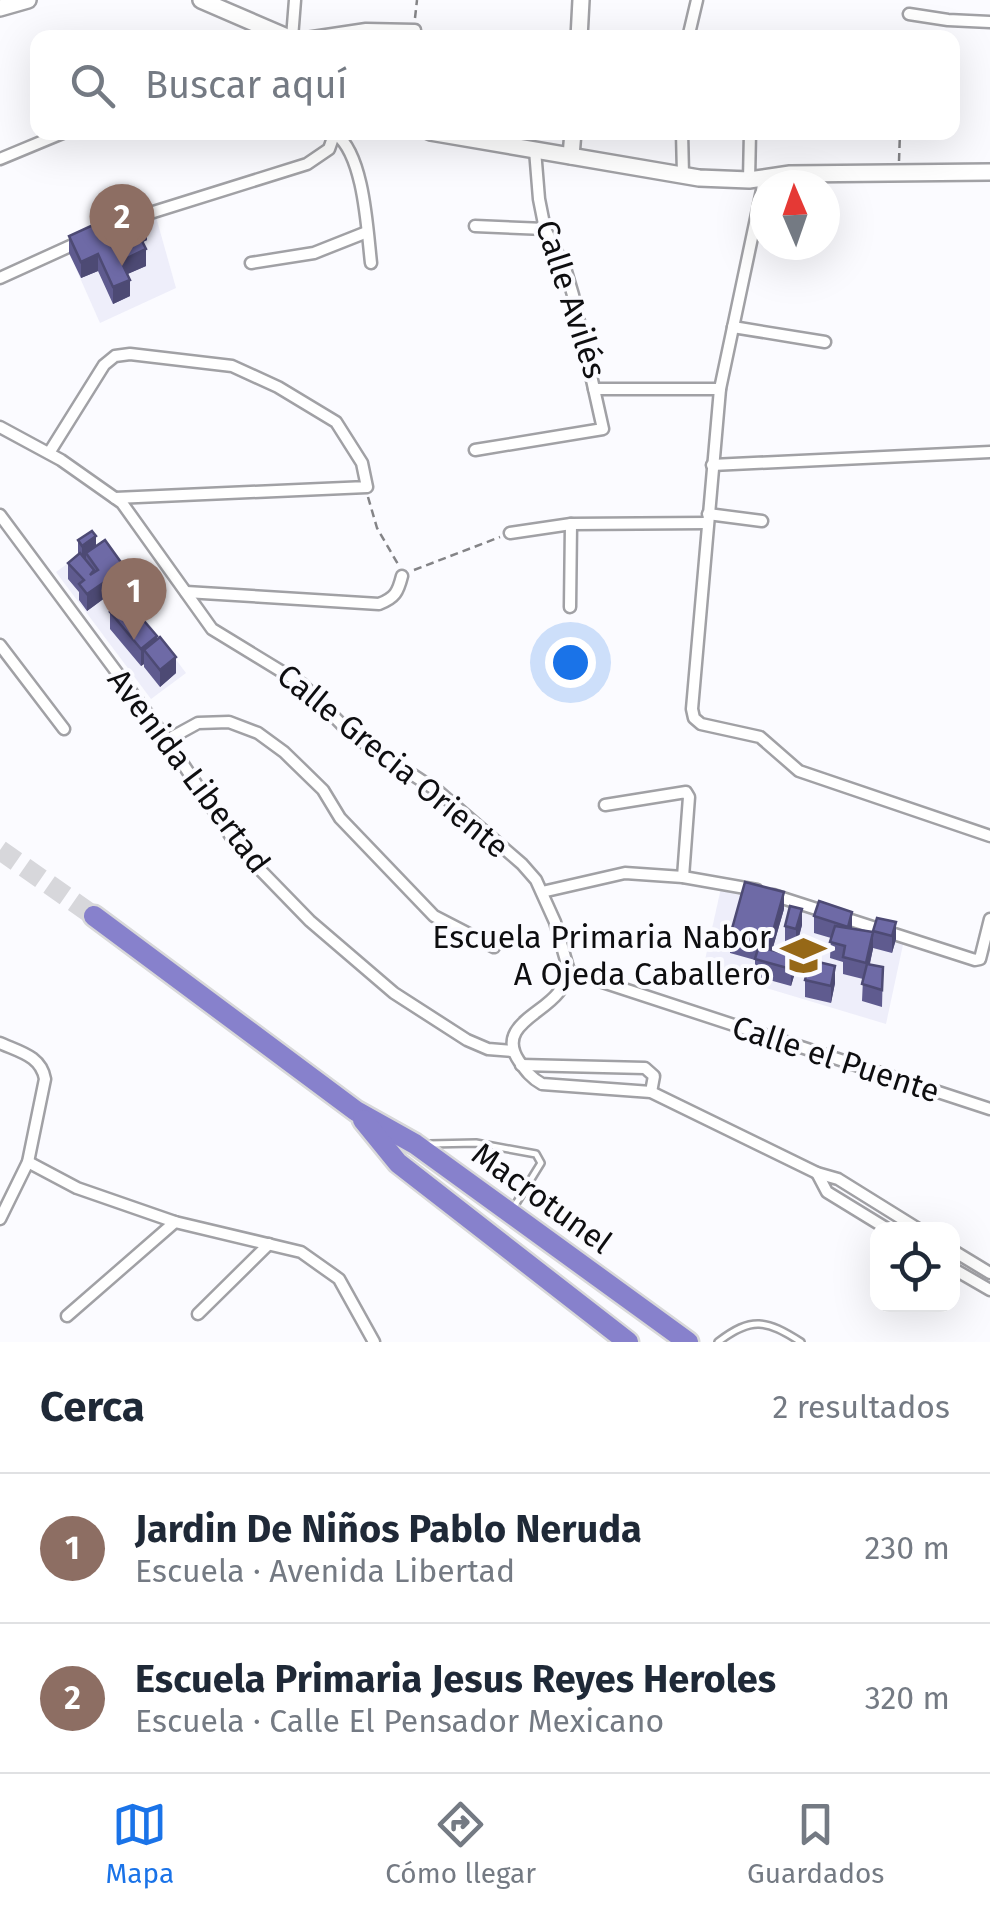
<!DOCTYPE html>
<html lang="es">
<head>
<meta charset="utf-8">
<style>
	body { margin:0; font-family:"Fira Sans",sans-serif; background:#f6f6f7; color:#1f2937 }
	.controls { position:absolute; right:30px; bottom:30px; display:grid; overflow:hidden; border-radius:20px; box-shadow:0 10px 40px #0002 }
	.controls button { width:90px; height:90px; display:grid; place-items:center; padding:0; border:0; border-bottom:2px solid #e0e1e3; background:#fff; color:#1f2937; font:50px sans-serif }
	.compass { position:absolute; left:750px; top:170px; width:90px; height:90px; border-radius:50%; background:#fff; box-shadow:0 10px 40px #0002; rotate:358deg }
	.you { position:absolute; left:570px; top:662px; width:35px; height:35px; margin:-25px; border:8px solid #fff; border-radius:50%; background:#1a73e8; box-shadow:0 0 0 15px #1a73e833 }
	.badge { display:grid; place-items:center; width:65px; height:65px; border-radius:50%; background:#1a73e8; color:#fff; font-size:32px; font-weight:700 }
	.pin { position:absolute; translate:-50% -82px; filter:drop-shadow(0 2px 5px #0008) }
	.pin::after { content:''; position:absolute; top:52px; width:35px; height:30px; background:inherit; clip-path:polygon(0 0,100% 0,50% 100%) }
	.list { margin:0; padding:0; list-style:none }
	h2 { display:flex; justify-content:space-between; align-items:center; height:130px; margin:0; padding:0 40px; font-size:42px }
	h2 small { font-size:32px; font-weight:400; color:#747a83 }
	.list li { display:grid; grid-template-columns:65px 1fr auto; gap:30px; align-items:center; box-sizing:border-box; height:150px; padding:0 40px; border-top:2px solid #e0e1e3 }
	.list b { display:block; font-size:38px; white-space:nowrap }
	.list p { margin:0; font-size:32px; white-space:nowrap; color:#747a83 }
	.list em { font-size:32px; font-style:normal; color:#747a83 }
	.icon { flex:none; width:55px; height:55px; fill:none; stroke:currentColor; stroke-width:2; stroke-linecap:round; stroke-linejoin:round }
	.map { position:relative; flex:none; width:990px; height:1342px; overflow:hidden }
	.search { position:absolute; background:#fff; box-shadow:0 10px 40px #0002; left:30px; right:30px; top:30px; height:110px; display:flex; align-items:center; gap:25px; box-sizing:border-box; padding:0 35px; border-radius:20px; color:#747a83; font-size:38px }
	.sheet { height:430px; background:#fff }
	nav { display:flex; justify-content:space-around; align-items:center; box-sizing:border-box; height:140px; border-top:2px solid #e0e1e3; background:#fff; font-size:28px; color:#747a83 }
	nav a { display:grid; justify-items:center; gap:5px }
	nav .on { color:#1a73e8 }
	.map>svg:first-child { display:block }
	.built { fill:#eeeefa }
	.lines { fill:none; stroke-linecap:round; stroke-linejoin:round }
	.highway-tunnel { stroke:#d7d7db; stroke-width:20; stroke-dasharray:20 10; stroke-linecap:butt }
	.lane-casing { stroke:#a1a1a5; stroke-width:10 }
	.street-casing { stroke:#a1a1a5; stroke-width:15 }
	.secondary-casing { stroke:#a1a1a5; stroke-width:20 }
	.highway-casing { stroke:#d8d8d9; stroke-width:25 }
	.path { stroke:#848487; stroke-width:2.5; stroke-dasharray:8 5; stroke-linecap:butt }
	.lane { stroke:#fff; stroke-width:5 }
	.street { stroke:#fff; stroke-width:10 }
	.secondary { stroke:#fff; stroke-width:15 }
	.highway { stroke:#8781cc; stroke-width:20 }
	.wall { fill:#5f5b8f }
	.shaded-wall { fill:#4d4a74 }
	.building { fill:#6e6aa6; stroke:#4d4a74; stroke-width:2.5 }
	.labels { text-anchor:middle; stroke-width:8; stroke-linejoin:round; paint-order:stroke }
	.street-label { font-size:32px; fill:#0e0e10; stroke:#fbfbff }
	.poi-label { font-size:32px; fill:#0e0e10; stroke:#fbfbff; text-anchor:end }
</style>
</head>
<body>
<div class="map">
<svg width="990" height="1342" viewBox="0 0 990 1342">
	<rect width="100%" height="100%" fill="#fbfbff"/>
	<!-- built -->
	<g class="built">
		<path d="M156 217 176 288 100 323 69 253Z"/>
		<path d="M93 545 135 596 137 608 186 673 151 699 56 572Z"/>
		<path d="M721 888 904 940 886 1024 703 969Z"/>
	</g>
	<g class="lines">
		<!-- highway-tunnel -->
		<path class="highway-tunnel" d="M0 850 94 916"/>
		<defs>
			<g id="lane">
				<path d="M429 1144 476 1143 536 1154 541 1163 512 1210"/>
				<path d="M718 1342C752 1316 766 1320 801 1342"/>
			</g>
			<g id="street">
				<path d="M909 14 948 20 990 22"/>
				<path d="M292 38 295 0"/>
				<path d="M306 38 366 29 415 30"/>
				<path d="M688 38 697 0"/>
				<path d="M682 132 683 175"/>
				<path d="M336 134C364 156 367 228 371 263"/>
				<path d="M0 159 65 132"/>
				<path d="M765 176 720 389 692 709 694 718 701 724 760 737 799 771 990 836"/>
				<path d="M749 180 750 132"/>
				<path d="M131 219 307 164 329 149 335 132"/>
				<path d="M475 226 545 229"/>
				<path d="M251 263 314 253 367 232"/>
				<path d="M0 278 79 242"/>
				<path d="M733 327 825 342"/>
				<path d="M594 389H720"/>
				<path d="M0 427 61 460 122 503 212 629 302 684 352 735 439 792 522 864 536 880 555 922 569 971"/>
				<path d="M475 450 603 429 573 295 565 268 545 229 539 199 535 150"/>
				<path d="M49 453 104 365 115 356 130 354 232 366 278 387 336 422 362 463 367 487 115 498"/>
				<path d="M712 465 990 452"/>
				<path d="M708 514 762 521"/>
				<path d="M0 515 167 740 238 847 310 921 394 993 467 1040 488 1049 512 1051"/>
				<path d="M510 533 571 524 707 523"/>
				<path d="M186 592 379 604C395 598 398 592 402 576"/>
				<path d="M570 607 571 524"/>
				<path d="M0 645 64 729"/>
				<path d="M167 740 198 723 229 722 258 733 284 752 323 790 340 818 434 916 494 947"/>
				<path d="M605 805 686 792 689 797 683 877"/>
				<path d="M542 892 625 873 683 877 757 890"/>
				<path d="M773 895 975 960 980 959 990 919"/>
				<path d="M569 971C566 977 563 987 558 993 541 1015 496 1027 519 1061 526 1071 531 1078 542 1084L651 1092 817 1173 838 1179 920 1230"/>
				<path d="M569 971 990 1109"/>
				<path d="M0 1043C20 1052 41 1056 45 1079L28 1162 0 1219"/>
				<path d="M521 1065 645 1068 654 1076 651 1092"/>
				<path d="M28 1162 77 1188 175 1222 301 1252 339 1279 374 1342"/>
				<path d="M817 1173 827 1192 889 1230"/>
				<path d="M952 1250 990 1273"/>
				<path d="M952 1268 990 1290"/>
				<path d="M198 1314 269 1244"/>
				<path d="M67 1316 175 1222"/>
			</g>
			<g id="secondary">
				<path d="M201 0 289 38"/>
				<path d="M0 8 28 0"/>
				<path d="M579 38 581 0"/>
				<path d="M430 132 699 178 749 180 790 174 990 172"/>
				<path d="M571 156 573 132"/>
			</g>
			<g id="highway">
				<path d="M94 916 356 1111 415 1144 688 1342"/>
				<path d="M363 1120 398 1163 628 1342"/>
			</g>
		</defs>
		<!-- lane casing -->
		<use href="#lane" class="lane-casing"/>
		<!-- street casing -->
		<use href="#street" class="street-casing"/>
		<!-- secondary casing -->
		<use href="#secondary" class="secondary-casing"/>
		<!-- highway casing -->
		<use href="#highway" class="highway-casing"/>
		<!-- path -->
		<g class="path">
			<path d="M415 18 417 0"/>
			<path d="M906 38 907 26"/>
			<path d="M899 161 900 132"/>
			<path d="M368 497 377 528 399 566"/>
			<path d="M414 570 500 537"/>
		</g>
		<!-- lane -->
		<use href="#lane" class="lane"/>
		<!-- street -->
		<use href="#street" class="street"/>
		<!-- secondary -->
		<use href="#secondary" class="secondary"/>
		<!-- highway -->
		<use href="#highway" class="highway"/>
	</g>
	<!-- wall -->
	<g class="wall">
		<path d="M106 225 147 240 143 242 146 266 127 274 130 296 113 304 98 271 81 278 69 253V236L106 230Z"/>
		<path d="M78 540 96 546 133 596 127 601 157 639 176 673 160 687 144 667V664L141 666 110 629V612L114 609 106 597 87 611 79 600V592L68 579V563L78 554Z"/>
		<path d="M819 901 852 929 873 932 877 918 896 939 892 953 873 948 870 964 883 967 882 1007 862 1001 863 979 843 974V962L830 958 831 938 814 933V916Z"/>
		<path d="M784 909 772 950 791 955 794 945 785 943V926L802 925 797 945 804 963 802 974 795 972 791 986 755 976V960L730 953V936Z"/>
		<path d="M805 980 835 983 831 1003 805 997Z"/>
	</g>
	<!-- shaded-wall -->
	<g class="shaded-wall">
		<path d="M147 224V240L114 256V240Z"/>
		<path d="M146 249V266L121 277V261Z"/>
		<path d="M98 254V271L81 278V262Z"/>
		<path d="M130 280V296L113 304V287Z"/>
		<path d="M96 536V553H86V560L82 562V546Z"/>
		<path d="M133 579V596L114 609V593Z"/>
		<path d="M106 581V597L87 611V594Z"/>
		<path d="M157 636V653L144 650V664L141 666V649Z"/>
		<path d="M176 657V673L160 687V670Z"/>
		<path d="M784 892V909L768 965V949Z"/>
		<path d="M802 909V925L796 946V929Z"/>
		<path d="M852 912V928L848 943V927Z"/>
		<path d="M896 922V939L892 953V936Z"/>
		<path d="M873 932V949L866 979V963Z"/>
		<path d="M804 947V963L802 974V958Z"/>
		<path d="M795 956V973L791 986V969Z"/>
		<path d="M835 966V983L831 1003V986Z"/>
	</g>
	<!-- building -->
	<g class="building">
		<path d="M140 209 147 224 114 240 106 225Z"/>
		<path d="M102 221 114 246 139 235 146 249 121 261 130 280 113 287 98 254 81 262 69 236Z"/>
		<path d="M92 531 96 536 82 546 78 540Z"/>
		<path d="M105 540 133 579 114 593 106 581 87 594 79 584 84 580 68 563 80 553 94 570 90 575 98 570 86 553Z"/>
		<path d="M126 600 157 636 141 649 110 612Z"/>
		<path d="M160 637 176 657 160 670 144 650Z"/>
		<path d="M745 882 784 892 768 949 795 956 791 969 755 959 759 945 730 936Z"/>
		<path d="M819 901 852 912 848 927 814 916Z"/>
		<path d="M790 906 802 909 796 929 785 926Z"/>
		<path d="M877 918 896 922 892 936 873 931Z"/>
		<path d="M835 926 873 932 866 963 843 957 845 946 830 942Z"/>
		<path d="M794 944 804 947 802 958 791 955Z"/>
		<path d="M810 960 835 966 831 986 805 980Z"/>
		<path d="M867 964 883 967 882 990 862 984Z"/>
	</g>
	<!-- icons -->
	<defs>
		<symbol id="school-bare" viewBox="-9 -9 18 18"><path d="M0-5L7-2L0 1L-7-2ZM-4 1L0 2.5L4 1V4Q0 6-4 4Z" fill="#966817" stroke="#fbfbff" stroke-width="2.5" paint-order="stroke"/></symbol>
	</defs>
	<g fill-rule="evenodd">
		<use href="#school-bare" x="772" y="924" width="63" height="63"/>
	</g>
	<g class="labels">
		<!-- street labels -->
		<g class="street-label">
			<text transform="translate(571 299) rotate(72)" y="11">Calle Avilés</text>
			<text transform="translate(393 761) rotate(39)" y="11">Calle Grecia Oriente</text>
			<text transform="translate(189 771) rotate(53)" y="11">Avenida Libertad</text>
			<text transform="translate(836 1059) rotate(18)" y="11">Calle el Puente</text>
			<text transform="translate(542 1198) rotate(36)" y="11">Macrotunel</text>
		</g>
		<!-- poi labels -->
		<g class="poi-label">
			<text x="771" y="948">Escuela Primaria Nabor<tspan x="771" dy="37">A Ojeda Caballero</tspan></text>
		</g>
	</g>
</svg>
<div class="controls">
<button><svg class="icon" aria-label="locate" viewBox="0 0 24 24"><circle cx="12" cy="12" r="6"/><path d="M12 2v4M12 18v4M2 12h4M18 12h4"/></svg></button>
</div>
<svg class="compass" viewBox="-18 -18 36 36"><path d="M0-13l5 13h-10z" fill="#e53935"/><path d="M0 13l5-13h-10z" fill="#747a83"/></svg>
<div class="you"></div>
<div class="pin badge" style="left:134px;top:640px;background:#8d6e63">1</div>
<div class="pin badge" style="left:122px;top:266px;background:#8d6e63">2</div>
<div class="search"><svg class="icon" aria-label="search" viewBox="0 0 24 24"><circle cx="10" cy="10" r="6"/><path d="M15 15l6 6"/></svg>Buscar aquí</div>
</div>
<section class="sheet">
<h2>Cerca<small>2 resultados</small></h2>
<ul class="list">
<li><span class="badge" style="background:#8d6e63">1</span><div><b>Jardin De Niños Pablo Neruda</b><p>Escuela · Avenida Libertad</p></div><em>230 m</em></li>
<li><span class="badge" style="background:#8d6e63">2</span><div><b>Escuela Primaria Jesus Reyes Heroles</b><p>Escuela · Calle El Pensador Mexicano</p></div><em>320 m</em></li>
</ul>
</section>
<nav>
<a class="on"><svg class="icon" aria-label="map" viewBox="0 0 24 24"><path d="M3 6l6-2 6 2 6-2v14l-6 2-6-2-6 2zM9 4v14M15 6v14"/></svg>Mapa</a>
<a><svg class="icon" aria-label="directions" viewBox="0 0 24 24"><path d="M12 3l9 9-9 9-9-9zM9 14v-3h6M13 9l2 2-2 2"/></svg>Cómo llegar</a>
<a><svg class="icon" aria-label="saved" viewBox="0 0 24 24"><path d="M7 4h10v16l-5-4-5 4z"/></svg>Guardados</a>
</nav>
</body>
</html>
